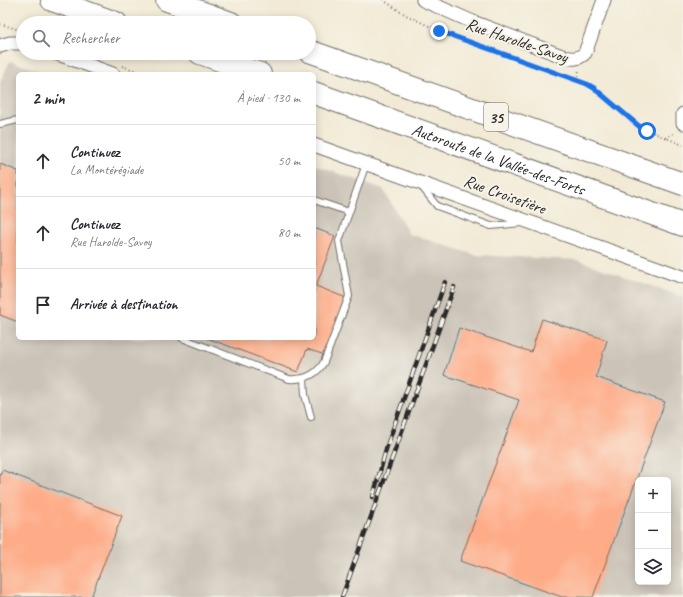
<!DOCTYPE html>
<html lang="fr">
<head>
<meta charset="utf-8">
<style>
	body { margin:0; font-family:Caveat,sans-serif; background:#f7f7f7; color:#2b2b33 }
	.controls { position:absolute; right:12px; bottom:12px; display:grid; overflow:hidden; border-radius:6px; box-shadow:0 2px 10px #0003 }
	.controls button { width:36px; height:36px; display:grid; place-items:center; padding:0; border:0; border-bottom:1px solid #e1e1e2; background:#fff; color:#2b2b33; font:20px sans-serif }
	.stop { position:absolute; width:12px; height:12px; margin:-9px; border:3px solid #1a73e8; border-radius:50%; background:#fff }
	.stop.end { background:#1a73e8; border-color:#fff; box-shadow:0 1px 4px #0008 }
	.list { margin:0; padding:0; list-style:none }
	h2 { display:flex; justify-content:space-between; align-items:center; height:52px; margin:0; padding:0 16px; font-size:17px }
	h2 small { font-size:13px; font-weight:400; color:#7c7c81 }
	.list li { display:grid; grid-template-columns:26px 1fr auto; gap:12px; align-items:center; box-sizing:border-box; height:72px; padding:0 16px; border-top:1px solid #e1e1e2 }
	.list b { display:block; font-size:15px; white-space:nowrap }
	.list p { margin:0; font-size:13px; white-space:nowrap; color:#7c7c81 }
	.list em { font-size:13px; font-style:normal; color:#7c7c81 }
	.icon { flex:none; width:22px; height:22px; fill:none; stroke:currentColor; stroke-width:2; stroke-linecap:round; stroke-linejoin:round }
	.map { position:relative; flex:none; width:683px; height:597px; overflow:hidden }
	.search { position:absolute; background:#fff; box-shadow:0 2px 10px #0003; left:16px; top:16px; width:300px; height:44px; display:flex; align-items:center; gap:10px; box-sizing:border-box; padding:0 14px; border-radius:22px; color:#7c7c81; font-size:15px }
	.panel { position:absolute; background:#fff; box-shadow:0 2px 10px #0003; left:16px; top:72px; width:300px; height:268px; border-radius:6px }
	.map>svg:first-child { display:block }
	.industrial { fill:#cbc3b8; fill-rule:evenodd }
	.building { fill:#feab87 }
	.lines { fill:none; stroke-linecap:round; stroke-linejoin:round }
	.lane-casing { stroke:#716e66; stroke-width:8 }
	.street-casing { stroke:#716e66; stroke-width:15 }
	.highway-casing { stroke:#716e66; stroke-width:24 }
	.path { stroke:#716e66; stroke-width:2; stroke-dasharray:1 3; stroke-linecap:butt }
	.lane { stroke:#fff; stroke-width:6 }
	.street { stroke:#fff; stroke-width:13 }
	.highway { stroke:#fff; stroke-width:22 }
	.rail-casing { stroke:#2b2b2b; stroke-width:4.5 }
	.rail { stroke:#f7f3e8; stroke-width:3; stroke-dasharray:9; stroke-linecap:butt }
	.route { stroke:#1a73e8; stroke-width:5 }
	.labels { text-anchor:middle; stroke-width:4; stroke-linejoin:round; paint-order:stroke }
	.shield { fill:#f7f3e8; stroke:#686764; stroke-width:1 }
	.shield-label { font-size:16px; font-weight:bold; fill:#2b2b2b }
	.street-label { font-size:17px; fill:#2b2b2b; stroke:#f7f3e8 }
</style>
</head>
<body>
<div class="map">
<svg width="683" height="597" viewBox="0 0 683 597">
	<rect width="100%" height="100%" fill="#f7f3e8"/>
	<filter id="ink" filterUnits="userSpaceOnUse"><feTurbulence type="fractalNoise" baseFrequency=".025" numOctaves="2"/><feDisplacementMap in="SourceGraphic" scale="8" xChannelSelector="R" yChannelSelector="G"/><feConvolveMatrix kernelMatrix="1 2 1 2 8 2 1 2 1" color-interpolation-filters="sRGB"/></filter>
	<filter id="wash" filterUnits="userSpaceOnUse"><feTurbulence type="fractalNoise" baseFrequency=".012" numOctaves="4" result="noise"/><feDisplacementMap in="SourceGraphic" scale="16" xChannelSelector="R" yChannelSelector="G"/><feGaussianBlur stdDeviation="0.9" result="paint"/><feColorMatrix in="noise" values="0 0 0 0 0 0 0 0 0 0 0 0 0 0 0 0 0 1.4 0 .05"/><feComposite in="paint" operator="in"/></filter>
	<g filter="url(#wash)">
		<rect width="100%" height="100%" fill="#f2ead5"/>
		<!-- industrial -->
		<path class="industrial" d="M10 61 48 74H18V338H314V165L383 189 409 234 475 255 577 260 683 297V597H0V83ZM638 480H668V582H638Z"/>
		<g id="blocks">
			<!-- building -->
			<g class="building">
				<path d="M0 164 18 171V322L0 315Z"/>
				<path d="M314 228 335 236 316 286 346 298 325 355 307 349 298 372 207 338H314Z"/>
				<path d="M542 319 607 340 596 377 665 402 593 597H562L460 561 519 400 444 375 459 328 531 352Z"/>
				<path d="M2 470 122 516 91 597H0V476Z"/>
			</g>
		</g>
	</g>
	<g filter="url(#ink)">
		<use href="#blocks" fill-opacity="0" stroke="#716e66" stroke-width="1"/>
		<g class="lines">
			<defs>
				<g id="lane">
					<path d="M0 124 18 120"/>
					<path d="M421 186 437 206 491 226 522 223"/>
					<path d="M314 200 349 212"/>
					<path d="M182 338 289 379C304 380 316 376 324 362L349 296 339 241 366 164"/>
					<path d="M304 378 305 395 311 417"/>
				</g>
				<g id="street">
					<path d="M423 0 473 22 562 56C571 59 578 60 585 53L604 0"/>
					<path d="M0 46 10 43H23"/>
					<path d="M55 53 113 74"/>
					<path d="M683 114V123"/>
					<path d="M314 145 683 277"/>
				</g>
				<g id="highway">
					<path d="M52 0 116 23"/>
					<path d="M167 0 231 23"/>
					<path d="M309 51 683 184"/>
					<path d="M200 53 260 74"/>
					<path id="s1" d="M314 93 683 225"/>
				</g>
			</defs>
			<!-- lane casing -->
			<use href="#lane" class="lane-casing"/>
			<!-- street casing -->
			<use href="#street" class="street-casing"/>
			<!-- highway casing -->
			<use href="#highway" class="highway-casing"/>
			<!-- path -->
			<g class="path">
				<path d="M383 0 406 15 439 31 587 84 594 88 640 127 683 145"/>
				<path d="M0 24 20 30"/>
				<path d="M122 66 146 74"/>
				<path d="M577 80 579 70"/>
				<path d="M665 138 675 133"/>
			</g>
			<!-- lane -->
			<use href="#lane" class="lane"/>
			<!-- street -->
			<use href="#street" class="street"/>
			<!-- highway -->
			<use href="#highway" class="highway"/>
			<defs>
				<g id="rail">
					<path d="M373 497 387 446 445 282"/>
					<path d="M342 597 454 287"/>
				</g>
			</defs>
			<!-- rail casing -->
			<use href="#rail" class="rail-casing"/>
			<!-- rail -->
			<use href="#rail" class="rail"/>
		</g>
	</g>
	<g class="lines" filter="url(#ink)">
		<!-- route -->
		<path class="route" d="M439 31 587 84 594 88 640 127 647 131"/>
	</g>
	<g class="labels">
		<!-- shield labels -->
		<rect class="shield" x="484" y="103" width="24" height="28" rx="3"/>
		<g class="shield-label">
			<text x="496" y="123">35</text>
		</g>
		<!-- street labels -->
		<g class="street-label">
			<text transform="translate(517 40) rotate(19)" y="6">Rue Harolde-Savoy</text>
			<text dy="6" stroke="none"><textPath href="#s1" startOffset="196">Autoroute de la Vallée-des-Forts</textPath></text>
			<text transform="translate(505 194) rotate(20)" y="6">Rue Croisetière</text>
		</g>
	</g>
</svg>
<div class="controls">
<button>+</button>
<button>−</button>
<button><svg class="icon" aria-label="layers" viewBox="0 0 24 24"><path d="M12 4l9 5-9 5-9-5zM3 14l9 5 9-5"/></svg></button>
</div>
<div class="stop" style="left:647px;top:131px"></div>
<div class="stop end" style="left:439px;top:31px"></div>
<div class="search"><svg class="icon" aria-label="search" viewBox="0 0 24 24"><circle cx="10" cy="10" r="6"/><path d="M15 15l6 6"/></svg>Rechercher</div>
<section class="panel">
<h2>2 min<small>À pied · 130 m</small></h2>
<ul class="list">
<li><svg class="icon" aria-label="ahead" viewBox="0 0 24 24"><path d="M12 20V5M6 11l6-6 6 6"/></svg><div><b>Continuez</b><p>La Montérégiade</p></div><em>50 m</em></li>
<li><svg class="icon" aria-label="ahead" viewBox="0 0 24 24"><path d="M12 20V5M6 11l6-6 6 6"/></svg><div><b>Continuez</b><p>Rue Harolde-Savoy</p></div><em>80 m</em></li>
<li><svg class="icon" aria-label="arrive" viewBox="0 0 24 24"><path d="M6 21V4h12l-3 4 3 4H6"/></svg><div><b>Arrivée à destination</b></div></li>
</ul>
</section>
</div>
</body>
</html>
